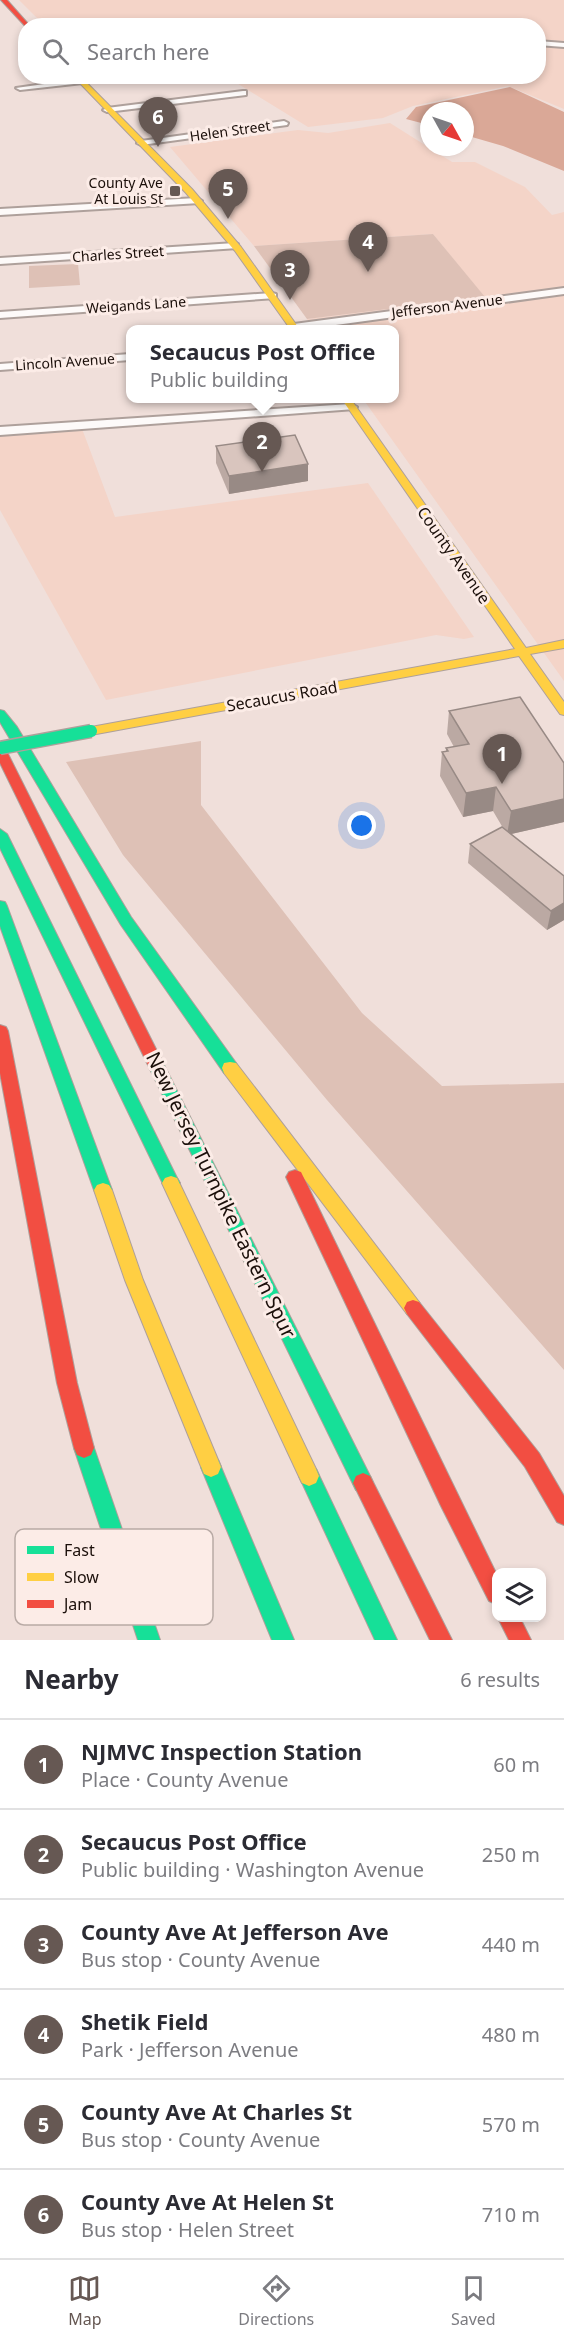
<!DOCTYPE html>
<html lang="en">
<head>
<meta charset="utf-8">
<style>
	body { margin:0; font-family:"Noto Sans",sans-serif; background:#f7f7f7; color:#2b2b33 }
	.controls { position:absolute; right:18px; bottom:18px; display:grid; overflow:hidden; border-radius:12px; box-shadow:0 3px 9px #0003 }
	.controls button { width:54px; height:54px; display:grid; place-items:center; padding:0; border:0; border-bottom:2px solid #e1e1e2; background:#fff; color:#2b2b33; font:30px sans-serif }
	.compass { position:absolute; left:420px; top:102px; width:54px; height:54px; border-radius:50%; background:#fff; box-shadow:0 3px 9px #0003; rotate:130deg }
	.you { position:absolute; left:362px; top:826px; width:21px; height:21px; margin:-15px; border:4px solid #fff; border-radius:50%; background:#1a73e8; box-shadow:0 0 0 9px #1a73e833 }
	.badge { display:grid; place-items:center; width:39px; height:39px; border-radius:50%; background:#665853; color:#fff; font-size:20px; font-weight:700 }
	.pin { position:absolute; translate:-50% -50px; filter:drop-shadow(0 2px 3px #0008) }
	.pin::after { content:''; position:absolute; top:32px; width:21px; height:18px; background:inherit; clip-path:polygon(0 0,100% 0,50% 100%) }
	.popup { position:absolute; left:126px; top:325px; width:273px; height:78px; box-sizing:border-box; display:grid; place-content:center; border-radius:12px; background:#fff; filter:drop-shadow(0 2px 4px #0005); font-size:20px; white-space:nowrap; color:#7c7c81 }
	.popup b { font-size:22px; color:#2b2b33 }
	.popup::after { content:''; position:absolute; left:50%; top:100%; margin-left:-12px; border:12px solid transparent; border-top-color:#fff }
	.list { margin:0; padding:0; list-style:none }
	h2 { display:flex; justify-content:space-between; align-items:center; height:78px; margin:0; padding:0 24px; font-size:26px }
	h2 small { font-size:20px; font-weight:400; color:#7c7c81 }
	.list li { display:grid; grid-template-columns:39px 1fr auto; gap:18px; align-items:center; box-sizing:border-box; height:90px; padding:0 24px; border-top:2px solid #e1e1e2 }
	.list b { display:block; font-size:22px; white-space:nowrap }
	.list p { margin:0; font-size:20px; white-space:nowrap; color:#7c7c81 }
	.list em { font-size:20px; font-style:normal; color:#7c7c81 }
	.icon { flex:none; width:33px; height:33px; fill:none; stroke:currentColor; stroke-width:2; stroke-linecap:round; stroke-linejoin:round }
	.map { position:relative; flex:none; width:564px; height:1640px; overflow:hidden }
	.search { position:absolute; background:#fff; box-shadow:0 3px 9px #0003; left:18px; right:18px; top:18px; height:66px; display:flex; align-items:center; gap:15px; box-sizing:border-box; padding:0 21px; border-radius:24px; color:#7c7c81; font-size:22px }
	.sheet { height:618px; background:#fff }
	nav { display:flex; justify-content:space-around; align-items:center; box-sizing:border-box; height:84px; border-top:2px solid #e1e1e2; background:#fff; font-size:16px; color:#7c7c81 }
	nav a { display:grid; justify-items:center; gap:3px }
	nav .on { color:#665853 }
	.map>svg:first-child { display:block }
	.built { fill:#f4d4c8 }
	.green { fill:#dec1b6 }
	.water { fill:#daa897 }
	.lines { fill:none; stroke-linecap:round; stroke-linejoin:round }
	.street-casing { stroke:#aea09b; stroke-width:4 }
	.fast-casing { stroke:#aea09b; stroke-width:2 }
	.slow-casing { stroke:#aea09b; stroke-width:2 }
	.jam-casing { stroke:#aea09b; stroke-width:2 }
	.street { fill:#fdfaf9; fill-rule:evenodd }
	.fast { fill:#16e098; fill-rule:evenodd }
	.slow { fill:#ffcf43; fill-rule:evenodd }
	.jam { fill:#f24e42; fill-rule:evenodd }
	.fast-bridge-casing { stroke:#aea09b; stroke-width:15; stroke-linecap:butt }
	.fast-bridge { stroke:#16e098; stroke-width:12 }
	.wall { fill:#bba9a3 }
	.shaded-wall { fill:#988a85 }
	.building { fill:#d9c5be; stroke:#988a85; stroke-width:1.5 }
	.poi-dot { fill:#665853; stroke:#fcece7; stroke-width:2 }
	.labels { text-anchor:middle; stroke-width:6; stroke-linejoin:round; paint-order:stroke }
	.far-street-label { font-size:14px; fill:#1b0f0a; stroke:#fcece7 }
	.far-poi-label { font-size:14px; fill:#1b0f0a; stroke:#fcece7; text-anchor:end }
	.street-label { font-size:16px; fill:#1b0f0a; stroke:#fcece7 }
	.near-street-label { font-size:20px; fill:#1b0f0a; stroke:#fcece7 }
	.key { fill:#fcece7; stroke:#b8aaa5; stroke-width:1.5 }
	.key-label { font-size:16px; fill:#1b0f0a }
</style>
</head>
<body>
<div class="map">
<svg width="564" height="1640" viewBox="0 0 564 1640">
	<rect width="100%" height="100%" fill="#f0dfda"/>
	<!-- built -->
	<g class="built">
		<path d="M19 0H564V109L508 86 413 106 383 118 308 127 227 77 538 76V26H45Z"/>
		<path d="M390 123 452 162H475L525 187 552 215 564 212V681L363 399 394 398V330L314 329 307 319 484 297 433 234 254 246 170 147 298 130 328 133Z"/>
		<path d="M81 426 115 517 368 483 474 637 464 639 436 635 106 700 0 510V431Z"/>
	</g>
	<!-- green -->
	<g class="green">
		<path d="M433 234 485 297 307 319 254 246Z"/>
		<path d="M78 264 80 285 29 288V266Z"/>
		<path d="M201 741V805L362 1013 442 1086 564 1083V1370L327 1100 123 855 66 762Z"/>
	</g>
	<!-- water -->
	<path class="water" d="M510 87 564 112V171L503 146 465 135V111H429V125L406 119 416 107Z"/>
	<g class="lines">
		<defs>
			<g id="street">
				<path d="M538 41 564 43V47L538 45Z"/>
				<path d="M80 79H83V83L20 90 16 88Z"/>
				<path d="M243 91H246V95L107 112 103 110 107 108Z"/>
				<path d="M284 121 288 123 287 125 141 145 137 143 141 141Z"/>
				<path d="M197 198 202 201 200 203 0 215V209Z"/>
				<path d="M235 243 238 244V248L0 264V258Z"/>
				<path d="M564 288V294L299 330H291L289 327 294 324Z"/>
				<path d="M272 293 276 294V298L0 318V312Z"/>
				<path d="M130 354V360L0 370V364Z"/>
				<path d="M351 404 357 407 355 409 0 435V427Z"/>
			</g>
			<g id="fast">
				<path d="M0 710 4 711 17 727 131 917 236 1063 238 1068 236 1073 230 1074 224 1073 121 925 0 722Z"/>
				<path d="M0 829 7 834 177 1178 180 1183 177 1188 171 1190 165 1188 0 848Z"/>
				<path d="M0 901 5 902 7 906 112 1190 109 1195 103 1197 97 1195 94 1190 0 926Z"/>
				<path d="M156 1059 162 1060 164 1065 370 1476 373 1483 370 1490 363 1493 356 1490 148 1065 150 1060Z"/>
				<path d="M84 1438 91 1441 94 1448 160 1640H138L74 1448 77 1441Z"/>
				<path d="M211 1457 218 1460 294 1640H272L201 1467 204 1460Z"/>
				<path d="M309 1466 316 1469 397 1640H375L299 1476 302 1469Z"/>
			</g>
			<g id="slow">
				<path d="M73 76H80L192 189 241 247 300 330H291L235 251 186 193Z"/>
				<path d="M341 398H350L526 648 564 640V648L530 654 564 702V715L560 714 519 656 91 735 87 734 85 731 91 727 515 649Z"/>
				<path d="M230 1062 236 1063 419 1302 422 1308 419 1314 413 1316 407 1314 224 1073 222 1068 224 1063Z"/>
				<path d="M171 1176 177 1178 316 1469 319 1476 316 1483 309 1486 302 1483 162 1183 165 1178Z"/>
				<path d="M103 1183 109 1185 112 1190 143 1280 221 1467 218 1474 211 1477 204 1474 125 1280 94 1190 97 1185Z"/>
			</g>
			<g id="jam">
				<path d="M1 0H7L30 26 26 27Z"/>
				<path d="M0 746 6 750 164 1065 162 1070 156 1071 150 1070 148 1065 0 763Z"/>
				<path d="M0 1025 6 1027 8 1031 77 1383 94 1448 91 1455 84 1458 77 1455 74 1448 57 1383 0 1073Z"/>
				<path d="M295 1170 301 1172 496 1573V1604L489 1601 441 1506 286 1177 289 1172Z"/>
				<path d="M413 1300 419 1302 539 1453 564 1496V1525L557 1522 525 1467 407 1314 404 1308 407 1302Z"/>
				<path d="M363 1473 370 1476 452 1640H430L353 1483 356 1476Z"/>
				<path d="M498 1618H520L531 1640H509Z"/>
			</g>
		</defs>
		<!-- street casing -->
		<use href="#street" class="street-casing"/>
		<!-- fast casing -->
		<use href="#fast" class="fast-casing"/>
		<!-- slow casing -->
		<use href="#slow" class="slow-casing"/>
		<!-- jam casing -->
		<use href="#jam" class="jam-casing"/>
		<!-- street -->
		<use href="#street" class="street"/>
		<!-- fast -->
		<use href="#fast" class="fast"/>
		<!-- slow -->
		<use href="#slow" class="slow"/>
		<!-- jam -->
		<use href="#jam" class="jam"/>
		<defs>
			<path id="fast-bridge" d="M0 748 91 731"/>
		</defs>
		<!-- fast-bridge casing -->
		<use href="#fast-bridge" class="fast-bridge-casing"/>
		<!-- fast-bridge -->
		<use href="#fast-bridge" class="fast-bridge"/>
	</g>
	<!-- wall -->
	<g class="wall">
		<path d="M216 446 308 464V481L229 494 216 463Z"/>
		<path d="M449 711 564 763V822L511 834 564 876V920L547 930 468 863 470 844 503 828 493 811 463 817 440 776 442 752 446 751V748L454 747 447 734Z"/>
	</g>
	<!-- shaded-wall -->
	<g class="shaded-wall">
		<path d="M308 464V481L229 494V476Z"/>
		<path d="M496 787 493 811 463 817 466 793Z"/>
		<path d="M564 799V822L507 835 511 811Z"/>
		<path d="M564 903V920L547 930 551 911Z"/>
	</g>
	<!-- building -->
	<g class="building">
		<path d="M295 435 308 464 229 476 216 446Z"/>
		<path d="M520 697 564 763V799L511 811 496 787 466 793 442 752 448 751 446 748 469 744 449 711Z"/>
		<path d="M502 827 564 876V903L551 911 470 844Z"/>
	</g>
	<!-- markers -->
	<rect class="poi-dot" x="169" y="185" width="12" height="12" rx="3"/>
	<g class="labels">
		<!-- far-street labels -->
		<g class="far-street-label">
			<text transform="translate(230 131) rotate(-8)" y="5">Helen Street</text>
			<text transform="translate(118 254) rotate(-4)" y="5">Charles Street</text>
			<text transform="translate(136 305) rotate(-4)" y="5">Weigands Lane</text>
			<text transform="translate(447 306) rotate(-7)" y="5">Jefferson Avenue</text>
			<text transform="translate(65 362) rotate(-4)" y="5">Lincoln Avenue</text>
		</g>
		<!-- far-poi labels -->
		<g class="far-poi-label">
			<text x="163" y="188">County Ave<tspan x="163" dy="16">At Louis St</tspan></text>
		</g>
		<!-- street labels -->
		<g class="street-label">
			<text transform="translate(454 555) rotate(55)" y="6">County Avenue</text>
			<text transform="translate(282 696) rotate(-10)" y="6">Secaucus Road</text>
		</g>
		<!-- near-street labels -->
		<g class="near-street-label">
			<text transform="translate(221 1195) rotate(64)" y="7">New Jersey Turnpike Eastern Spur</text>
		</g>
	</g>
	<!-- legend -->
	<rect x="15" y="1529" width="198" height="96" rx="9" class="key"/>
	<rect x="27" y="1546" width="27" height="8" fill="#16e098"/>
	<rect x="27" y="1573" width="27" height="8" fill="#ffcf43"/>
	<rect x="27" y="1600" width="27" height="8" fill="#f24e42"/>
	<g class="key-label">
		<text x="64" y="1556">Fast</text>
		<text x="64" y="1583">Slow</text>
		<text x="64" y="1610">Jam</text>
	</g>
</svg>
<div class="controls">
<button><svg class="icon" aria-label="layers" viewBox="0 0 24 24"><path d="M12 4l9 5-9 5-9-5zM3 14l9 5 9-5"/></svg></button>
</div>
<svg class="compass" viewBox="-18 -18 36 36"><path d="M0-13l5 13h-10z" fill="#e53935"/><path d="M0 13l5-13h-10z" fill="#7c7c81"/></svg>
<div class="you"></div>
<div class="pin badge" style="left:502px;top:784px">1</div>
<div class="pin badge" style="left:262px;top:472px">2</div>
<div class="popup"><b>Secaucus Post Office</b>Public building</div>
<div class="pin badge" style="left:290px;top:300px">3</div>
<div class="pin badge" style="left:368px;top:272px">4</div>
<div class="pin badge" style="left:228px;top:219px">5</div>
<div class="pin badge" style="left:158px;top:147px">6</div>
<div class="search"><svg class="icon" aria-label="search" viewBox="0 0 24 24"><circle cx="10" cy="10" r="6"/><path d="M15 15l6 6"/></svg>Search here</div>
</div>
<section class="sheet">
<h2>Nearby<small>6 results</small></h2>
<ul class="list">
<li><span class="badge">1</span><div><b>NJMVC Inspection Station</b><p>Place · County Avenue</p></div><em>60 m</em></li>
<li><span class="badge">2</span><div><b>Secaucus Post Office</b><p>Public building · Washington Avenue</p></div><em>250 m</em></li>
<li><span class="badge">3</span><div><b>County Ave At Jefferson Ave</b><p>Bus stop · County Avenue</p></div><em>440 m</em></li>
<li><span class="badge">4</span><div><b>Shetik Field</b><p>Park · Jefferson Avenue</p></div><em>480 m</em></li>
<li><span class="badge">5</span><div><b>County Ave At Charles St</b><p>Bus stop · County Avenue</p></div><em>570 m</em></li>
<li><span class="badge">6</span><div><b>County Ave At Helen St</b><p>Bus stop · Helen Street</p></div><em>710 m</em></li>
</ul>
</section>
<nav>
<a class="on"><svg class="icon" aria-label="map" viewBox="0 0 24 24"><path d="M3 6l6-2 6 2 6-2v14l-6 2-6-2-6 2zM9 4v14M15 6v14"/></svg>Map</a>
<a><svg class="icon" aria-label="directions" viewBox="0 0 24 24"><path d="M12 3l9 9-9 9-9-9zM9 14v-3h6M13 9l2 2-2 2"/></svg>Directions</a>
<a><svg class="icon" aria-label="saved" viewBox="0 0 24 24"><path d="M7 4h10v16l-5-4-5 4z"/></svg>Saved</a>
</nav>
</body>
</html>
